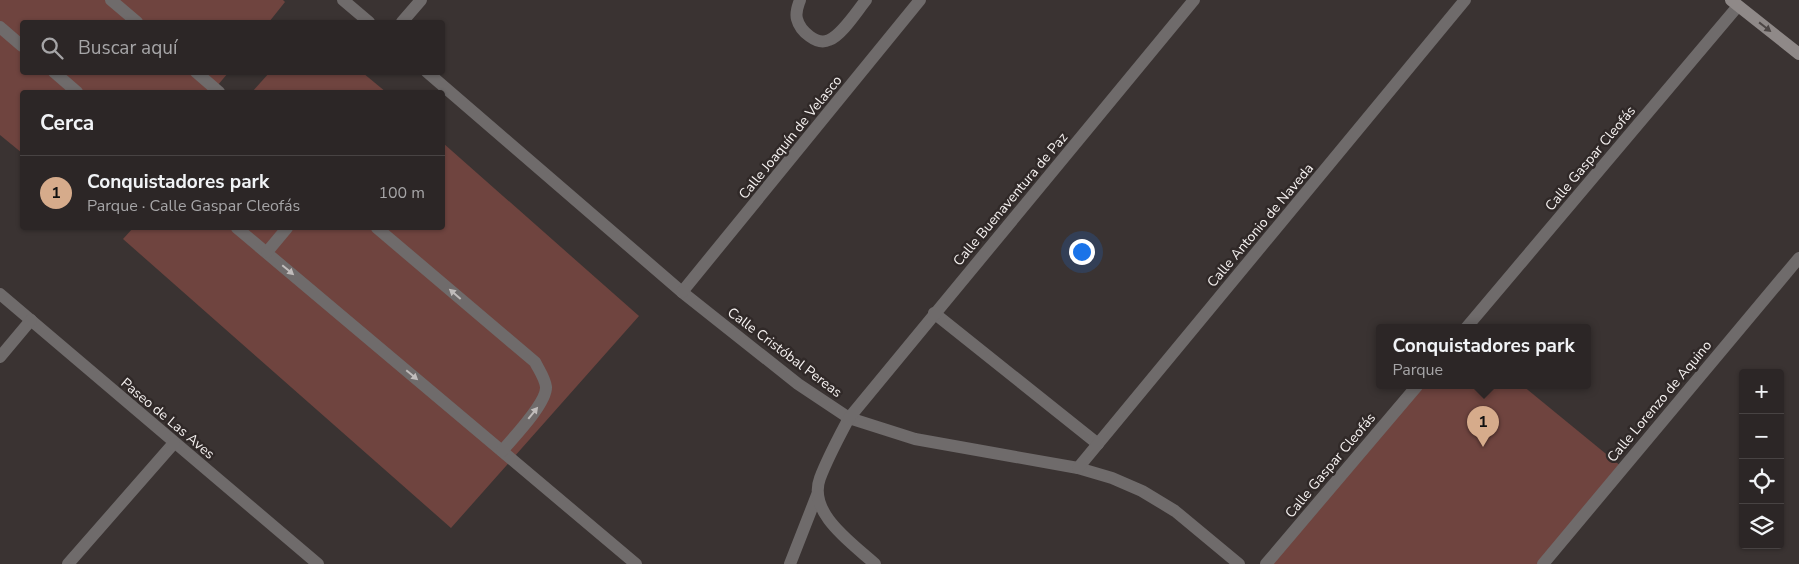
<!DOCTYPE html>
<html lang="es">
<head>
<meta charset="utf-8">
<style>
	body { margin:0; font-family:"Nunito Sans",sans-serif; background:#342e2e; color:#f1f3f6 }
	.controls { position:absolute; right:15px; bottom:15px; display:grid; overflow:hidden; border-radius:5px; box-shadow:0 1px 4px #0004 }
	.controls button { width:45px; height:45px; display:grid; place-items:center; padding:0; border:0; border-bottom:1px solid #484343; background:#2c2626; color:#f1f3f6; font:25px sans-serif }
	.you { position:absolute; left:1081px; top:251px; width:18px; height:18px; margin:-12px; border:4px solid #fff; border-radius:50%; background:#1a73e8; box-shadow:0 0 0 8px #1a73e833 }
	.badge { display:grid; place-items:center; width:32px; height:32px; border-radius:50%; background:#d6ab8b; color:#111; font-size:16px; font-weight:700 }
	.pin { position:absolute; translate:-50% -41px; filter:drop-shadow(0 1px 2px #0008) }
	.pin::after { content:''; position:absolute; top:26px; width:18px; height:15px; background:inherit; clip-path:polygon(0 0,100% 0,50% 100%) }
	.popup { position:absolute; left:1376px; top:324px; width:215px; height:65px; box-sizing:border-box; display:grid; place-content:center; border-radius:5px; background:#2c2626; filter:drop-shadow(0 1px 4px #0005); font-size:16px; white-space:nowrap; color:#a6a5a7 }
	.popup b { font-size:19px; color:#f1f3f6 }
	.popup::after { content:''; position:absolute; left:50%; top:100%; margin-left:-10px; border:10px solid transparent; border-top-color:#2c2626 }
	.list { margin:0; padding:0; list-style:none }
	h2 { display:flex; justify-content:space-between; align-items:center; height:65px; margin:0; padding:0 20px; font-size:21px }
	h2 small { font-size:16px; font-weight:400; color:#a6a5a7 }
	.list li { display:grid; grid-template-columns:32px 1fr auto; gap:15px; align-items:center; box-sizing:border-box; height:75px; padding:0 20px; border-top:1px solid #484343 }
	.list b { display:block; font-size:19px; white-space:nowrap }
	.list p { margin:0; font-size:16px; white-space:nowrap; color:#a6a5a7 }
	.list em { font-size:16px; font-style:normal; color:#a6a5a7 }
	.icon { flex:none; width:28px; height:28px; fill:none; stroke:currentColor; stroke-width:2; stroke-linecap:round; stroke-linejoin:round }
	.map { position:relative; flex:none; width:1799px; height:564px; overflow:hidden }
	.search { position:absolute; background:#2c2626; box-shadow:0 1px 4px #0004; left:20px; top:20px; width:425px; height:55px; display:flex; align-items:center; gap:12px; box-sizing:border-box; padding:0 18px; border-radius:5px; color:#a6a5a7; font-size:19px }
	.panel { position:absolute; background:#2c2626; box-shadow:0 1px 4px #0004; left:20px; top:90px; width:425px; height:140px; border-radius:5px }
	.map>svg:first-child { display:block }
	.green { fill:#6f443f }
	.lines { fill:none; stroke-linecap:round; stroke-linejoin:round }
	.service { stroke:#6f6b6b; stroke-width:12 }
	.minor { stroke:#6f6b6b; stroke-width:12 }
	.secondary { stroke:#8f8988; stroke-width:12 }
	.oneway { fill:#4c4645 }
	.oneway2 { fill:#c0bcbb }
	.labels { text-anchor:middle; stroke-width:5; stroke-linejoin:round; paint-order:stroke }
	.street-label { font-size:14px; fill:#f6f2f1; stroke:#302928 }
</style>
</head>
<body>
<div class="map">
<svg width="1799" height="564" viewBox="0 0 1799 564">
	<rect width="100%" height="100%" fill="#3a3332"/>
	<!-- green -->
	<g class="green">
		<path d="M0 0H283L285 2 269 22H22V72L228 73 212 92H22V153L0 135Z"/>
		<path d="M270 72 363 73 386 92H252Z"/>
		<path d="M443 143 639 316 451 528 123 239 133 228H442Z"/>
		<path d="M1419 386H1523L1622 467 1541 564H1267Z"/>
	</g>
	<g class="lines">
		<!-- service -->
		<g class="service">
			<path d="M800 0C798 6 795 12 797 19 800 31 817 46 829 40 842 35 857 11 866 0"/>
			<path d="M402 22 421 0"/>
			<path d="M790 564 817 495"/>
		</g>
		<!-- minor -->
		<g class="minor">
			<path d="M111 0 137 22"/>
			<path d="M343 0 369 22"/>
			<path d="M0 27 22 46"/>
			<path d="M54 72 77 92"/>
			<path d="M196 72 219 92"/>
			<path d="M427 72 682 292 798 384 849 418 915 439 1078 468 1112 478 1142 491 1175 511 1239 564"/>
			<path d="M237 228 636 564"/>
			<path d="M377 228 535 362C539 370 545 378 546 387 547 403 513 438 502 451"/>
			<path d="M267 252 287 228"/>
			<path d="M682 292 920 0"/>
			<path d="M0 294 318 564"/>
			<path d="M934 313 1098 444"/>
			<path d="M1466 328 1738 6"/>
			<path d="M0 357 31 320"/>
			<path d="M1078 468 1465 0"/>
			<path d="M68 564 174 443"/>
			<path d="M875 564C852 543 807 513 820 478 828 457 839 437 849 418L1194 0"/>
			<path d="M1266 564 1417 386"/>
			<path d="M1543 564 1799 258"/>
		</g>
		<!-- secondary -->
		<path class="secondary" d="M1731 0 1799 54"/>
	</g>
	<!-- one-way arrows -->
	<defs><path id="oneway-solid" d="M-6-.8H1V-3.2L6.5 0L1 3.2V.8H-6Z" transform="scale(1.25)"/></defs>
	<use class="oneway" href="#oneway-solid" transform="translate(1765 27) rotate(38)"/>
	<g class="oneway2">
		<use href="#oneway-solid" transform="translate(288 270) rotate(40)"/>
		<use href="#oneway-solid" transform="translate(455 294) rotate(-139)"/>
		<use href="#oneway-solid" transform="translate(412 375) rotate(40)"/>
		<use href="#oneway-solid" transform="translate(533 413) rotate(-51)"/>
	</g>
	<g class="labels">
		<!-- street labels -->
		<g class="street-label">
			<text transform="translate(790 137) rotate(-51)" y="5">Calle Joaquín de Velasco</text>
			<text transform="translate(1590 158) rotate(-50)" y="5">Calle Gaspar Cleofás</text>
			<text transform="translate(1010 199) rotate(-50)" y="5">Calle Buenaventura de Paz</text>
			<text transform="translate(1260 225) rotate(-50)" y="5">Calle Antonio de Naveda</text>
			<text transform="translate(785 352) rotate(37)" y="5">Calle Cristóbal Pereas</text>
			<text transform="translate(1659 401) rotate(-50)" y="5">Calle Lorenzo de Aquino</text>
			<text transform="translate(168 418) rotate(40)" y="5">Paseo de Las Aves</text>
			<text transform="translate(1330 465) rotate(-50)" y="5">Calle Gaspar Cleofás</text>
		</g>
	</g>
</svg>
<div class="controls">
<button>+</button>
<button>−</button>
<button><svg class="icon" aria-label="locate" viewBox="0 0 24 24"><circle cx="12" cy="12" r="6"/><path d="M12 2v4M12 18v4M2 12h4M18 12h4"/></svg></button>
<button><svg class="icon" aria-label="layers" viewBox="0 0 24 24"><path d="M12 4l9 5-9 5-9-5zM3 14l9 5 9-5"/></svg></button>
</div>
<div class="you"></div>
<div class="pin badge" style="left:1483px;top:447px">1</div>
<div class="popup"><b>Conquistadores park</b>Parque</div>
<div class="search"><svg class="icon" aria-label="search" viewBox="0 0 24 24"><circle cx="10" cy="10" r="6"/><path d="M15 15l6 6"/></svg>Buscar aquí</div>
<section class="panel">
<h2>Cerca<small></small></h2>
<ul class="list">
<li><span class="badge">1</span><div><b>Conquistadores park</b><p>Parque · Calle Gaspar Cleofás</p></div><em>100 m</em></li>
</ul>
</section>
</div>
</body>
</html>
